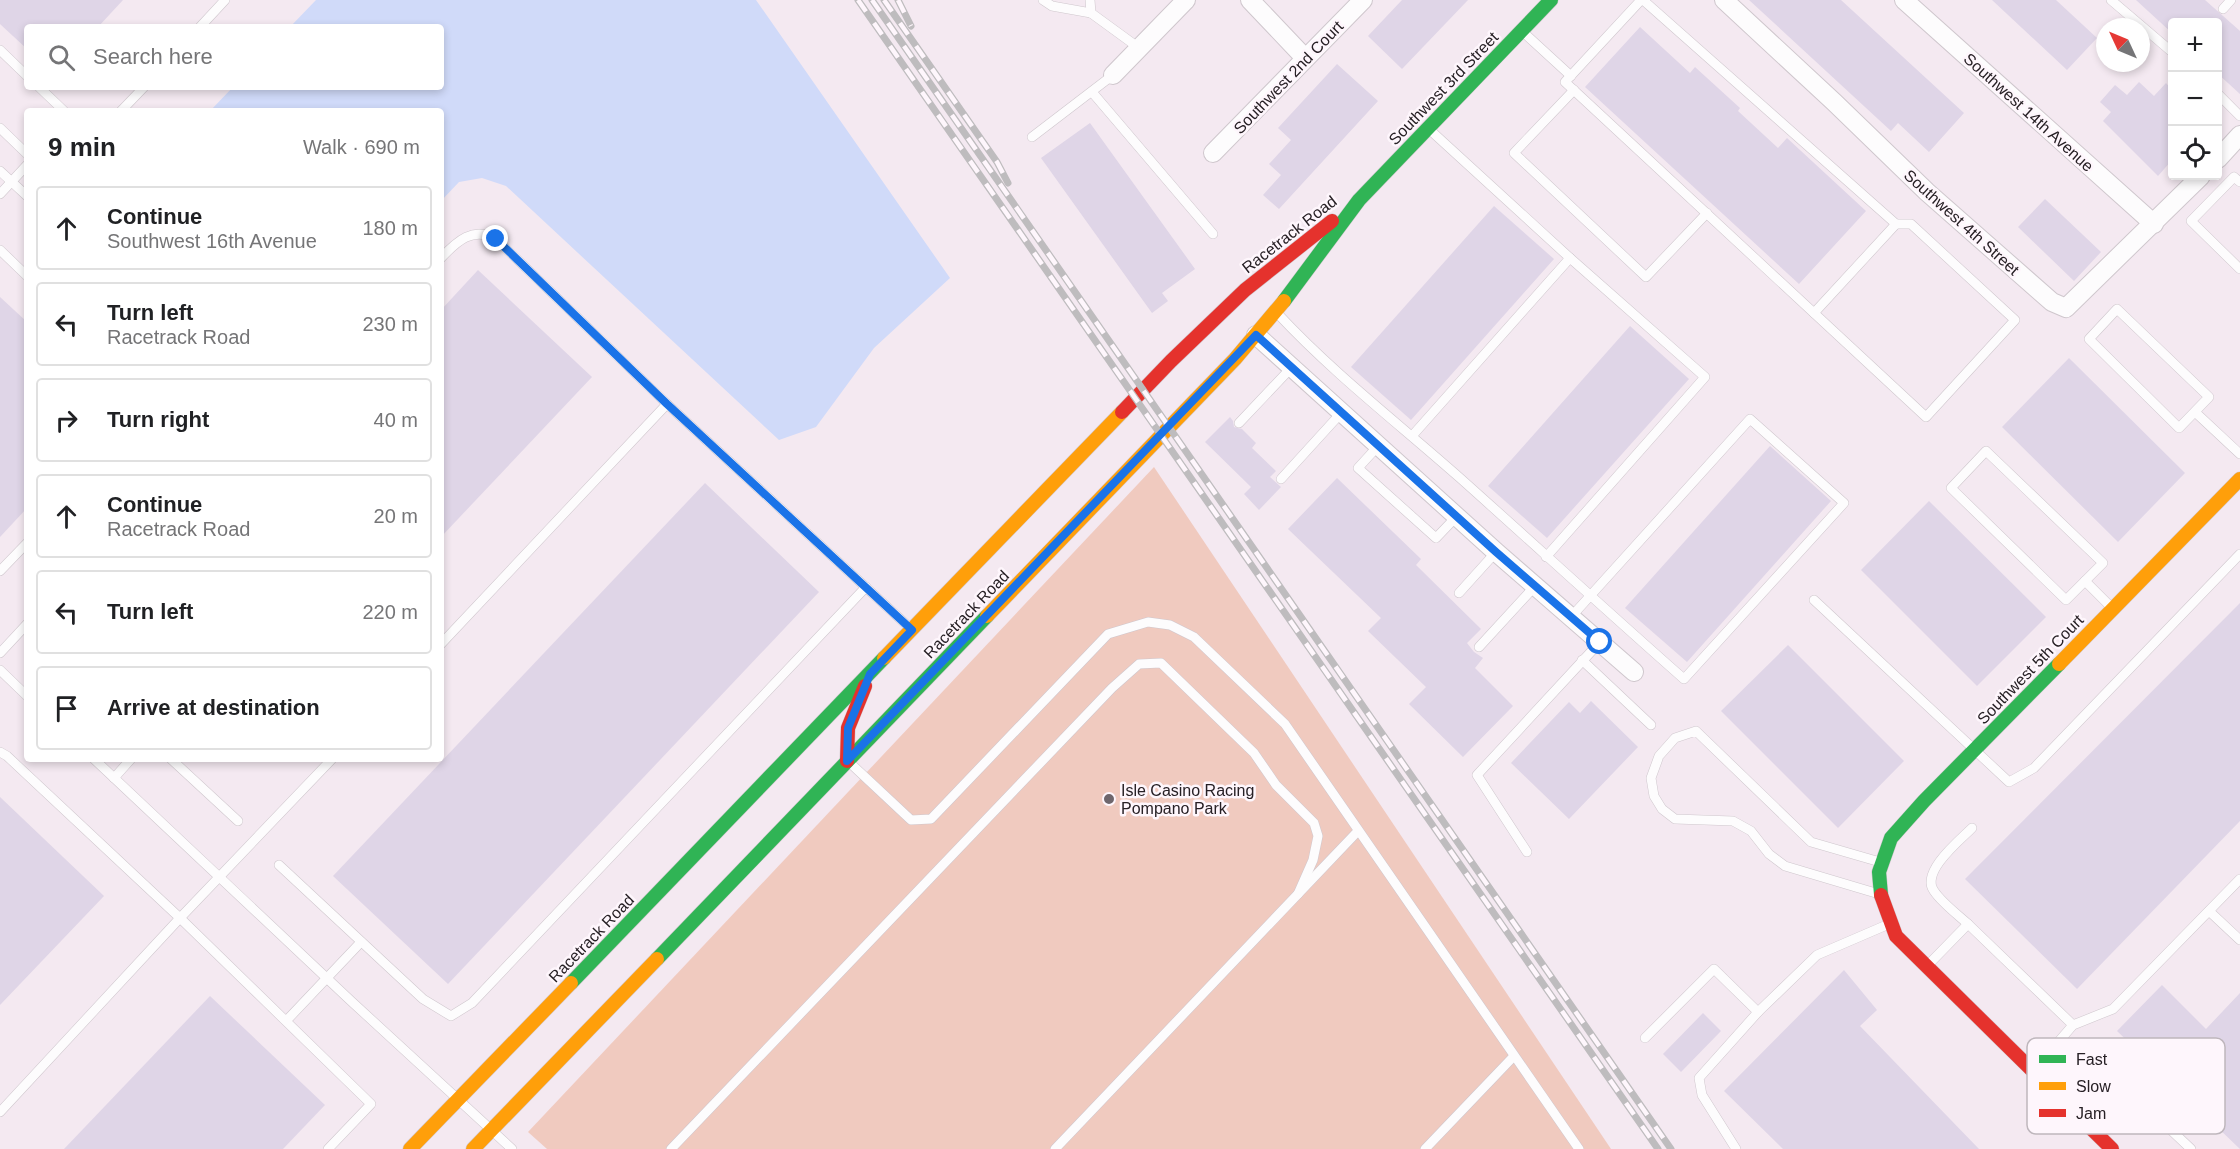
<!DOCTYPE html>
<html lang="en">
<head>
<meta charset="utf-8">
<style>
	body { margin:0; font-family:Helvetica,sans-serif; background:#f6f6f6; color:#202124 }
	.controls { position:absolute; right:18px; top:18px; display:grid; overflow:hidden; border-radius:6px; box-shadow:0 3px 9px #0003 }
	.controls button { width:54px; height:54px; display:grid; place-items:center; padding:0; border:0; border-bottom:2px solid #e0e0e0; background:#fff; color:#202124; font:30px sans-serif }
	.compass { position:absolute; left:2096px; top:18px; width:54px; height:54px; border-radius:50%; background:#fff; box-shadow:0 3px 9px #0003; rotate:314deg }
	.stop { position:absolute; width:18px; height:18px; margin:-14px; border:4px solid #1a73e8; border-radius:50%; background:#fff }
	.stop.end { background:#1a73e8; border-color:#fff; box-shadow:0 2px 6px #0008 }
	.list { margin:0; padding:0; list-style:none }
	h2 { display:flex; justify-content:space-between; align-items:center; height:78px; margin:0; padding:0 24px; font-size:26px }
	h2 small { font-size:20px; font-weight:400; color:#757577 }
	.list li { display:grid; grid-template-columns:39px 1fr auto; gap:18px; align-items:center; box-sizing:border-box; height:84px; margin:0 12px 12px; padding:0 12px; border:2px solid #e0e0e0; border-radius:6px }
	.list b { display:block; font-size:22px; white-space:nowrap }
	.list p { margin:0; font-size:20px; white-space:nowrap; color:#757577 }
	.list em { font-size:20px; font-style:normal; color:#757577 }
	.icon { flex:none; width:33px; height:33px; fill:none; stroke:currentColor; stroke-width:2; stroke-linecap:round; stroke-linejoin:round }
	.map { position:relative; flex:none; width:2240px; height:1149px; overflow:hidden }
	.search { position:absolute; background:#fff; box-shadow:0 3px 9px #0003; left:24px; top:24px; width:420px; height:66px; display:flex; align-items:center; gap:15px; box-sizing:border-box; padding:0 21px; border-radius:6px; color:#757577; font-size:22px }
	.panel { position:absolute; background:#fff; box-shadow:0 3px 9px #0003; left:24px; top:108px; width:420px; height:654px; border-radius:6px }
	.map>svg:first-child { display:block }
	.green { fill:#f0cabf }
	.water { fill:#d0daf9 }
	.building { fill:#dfd5e7 }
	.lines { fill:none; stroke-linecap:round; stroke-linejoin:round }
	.lane-casing { stroke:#cfc7cd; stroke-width:10 }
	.street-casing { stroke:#cfc7cd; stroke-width:20 }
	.fast-casing { stroke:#cfc7cd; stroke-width:15 }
	.slow-casing { stroke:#cfc7cd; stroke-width:15 }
	.jam-casing { stroke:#cfc7cd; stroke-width:15 }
	.lane { stroke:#fdfcfd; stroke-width:9 }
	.street { stroke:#fdfcfd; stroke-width:18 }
	.fast { stroke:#30b455; stroke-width:14 }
	.slow { stroke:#ff9f0a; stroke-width:14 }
	.jam { stroke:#e5322d; stroke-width:14 }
	.rail-casing { stroke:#bebcbe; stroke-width:7 }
	.rail { stroke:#fef6fc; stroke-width:4.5; stroke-dasharray:14; stroke-linecap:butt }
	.route { stroke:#1a73e8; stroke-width:8 }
	.poi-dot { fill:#6f666c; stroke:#fef6fc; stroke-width:2 }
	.labels { text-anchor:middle; stroke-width:5; stroke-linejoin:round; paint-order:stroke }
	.street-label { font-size:16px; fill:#272025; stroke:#fef6fc }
	.poi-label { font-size:16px; fill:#272025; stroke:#fef6fc; text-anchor:start }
	.key { fill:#fef6fc; stroke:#beb6bc; stroke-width:1.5 }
	.key-label { font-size:16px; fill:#272025 }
</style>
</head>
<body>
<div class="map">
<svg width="2240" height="1149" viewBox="0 0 2240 1149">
	<rect width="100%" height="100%" fill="#f4e9f1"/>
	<!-- green -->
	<path class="green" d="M1154 467 1611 1149H547L528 1132Z"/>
	<!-- water -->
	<path class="water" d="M316 0H756L950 278 874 348 816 427 779 440 506 186 482 178 459 182 441 201V111H210L233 87H441V27H290Z"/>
	<!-- building -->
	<g class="building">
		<path d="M0 0H123L98 27H27V49L0 24Z"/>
		<path d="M1402 0H1468L1402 69 1368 36Z"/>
		<path d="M1749 0H1841L1964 113 1929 152 1898 123 1891 131Z"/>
		<path d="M1992 0H2056L2097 38 2067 70Z"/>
		<path d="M2136 0H2205L2240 31V94L2217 73V22H2172V33Z"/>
		<path d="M1640 27 1690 73 1695 67 1740 108 1738 111 1778 148 1787 138 1866 211 1799 284 1585 87Z"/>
		<path d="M1337 64 1378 101 1279 209 1263 195 1281 175 1269 164 1291 140 1278 128Z"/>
		<path d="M2139 82 2154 96 2166 83 2172 90V160L2158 176 2103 121 2111 112 2100 102 2115 85 2127 95Z"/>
		<path d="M1090 123 1195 269 1162 293 1168 301 1152 313 1041 158Z"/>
		<path d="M2045 199 2101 252 2074 281 2018 227Z"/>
		<path d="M1494 206 1554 259 1411 420 1351 367Z"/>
		<path d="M478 270 592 377 441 537V310Z"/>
		<path d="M0 297 27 322V508L0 537Z"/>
		<path d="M1630 326 1689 379 1547 538 1488 486Z"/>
		<path d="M2069 358 2185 473 2118 542 2002 427Z"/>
		<path d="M1230 417 1233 421 1234 427 1242 429 1256 443 1252 448 1276 471 1270 477 1281 487 1259 510 1244 494 1251 487 1205 442Z"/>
		<path d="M1770 446 1831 501 1687 662 1625 608Z"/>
		<path d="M1337 478 1421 559 1416 565 1481 629 1467 643 1474 652 1483 658 1475 668 1513 706 1463 757 1409 704 1426 687 1368 631 1381 618 1288 529Z"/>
		<path d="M705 483 819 592 448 984 333 876Z"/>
		<path d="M1929 501 2046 617 1977 686 1861 570Z"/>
		<path d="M2240 603V821L2077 989 1965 879Z"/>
		<path d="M1788 645 1904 761 1838 828 1721 711Z"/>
		<path d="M1591 701 1638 747 1569 819 1511 763 1569 702 1580 713Z"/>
		<path d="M0 797 104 896 0 1005Z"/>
		<path d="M1844 970 1877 1010 1860 1026 1979 1149H1783L1724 1091Z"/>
		<path d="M2162 985 2206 1029 2240 993V1149L2117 1031Z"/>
		<path d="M210 996 325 1105 283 1149H64Z"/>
		<path d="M1703 1013 1721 1031 1681 1072 1663 1054Z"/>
	</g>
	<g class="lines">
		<defs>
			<g id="lane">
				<path d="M1043 0 1052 6 1091 13"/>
				<path d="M1090 0 1091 13 1139 48"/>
				<path d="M1641 0 1565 82 1926 417 2015 320 1911 224H1896L1643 0"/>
				<path d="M2111 0 2172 52"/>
				<path d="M2223 9 2231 0"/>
				<path d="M200 27 225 0"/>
				<path d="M1523 32 1571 76"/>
				<path d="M0 50 27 76"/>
				<path d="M39 87 64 111"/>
				<path d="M1574 90 1514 153 1646 277 1707 213"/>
				<path d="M1092 92 1213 234"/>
				<path d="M2218 94 2240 116"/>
				<path d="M121 111 144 87"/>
				<path d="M0 128 27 154"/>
				<path d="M1430 130 1570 258 1705 377 1546 557"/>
				<path d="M1032 137 1113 75"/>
				<path d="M0 171 27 196"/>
				<path d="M2240 182 2234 177 2191 221 2240 269"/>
				<path d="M0 194 27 165"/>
				<path d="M0 250 27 276"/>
				<path d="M441 258C457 241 473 226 496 239L667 404 441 644"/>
				<path d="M2117 309 2209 397 2179 428 2089 339Z"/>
				<path d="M1814 313 1896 224"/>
				<path d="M1278 314C1334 374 1399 424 1460 478 1535 545 1609 613 1684 679L1844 503 1750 419 1590 596 1571 617"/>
				<path d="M667 404 910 628"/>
				<path d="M2195 412 2240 454"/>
				<path d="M1239 423 1291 368"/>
				<path d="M1412 436 1570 258"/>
				<path d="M1379 445 1358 468 1436 538 1457 516"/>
				<path d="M1986 451 2103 563 2066 600 1951 488Z"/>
				<path d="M1281 479 1342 412"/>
				<path d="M0 571 27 543"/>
				<path d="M2085 581 2111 607"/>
				<path d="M1459 593 1496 552"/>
				<path d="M1814 600 2009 782 2034 768 2240 554"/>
				<path d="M1479 647 1535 586"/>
				<path d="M0 653 27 624"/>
				<path d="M1582 660 1651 725"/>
				<path d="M0 670 27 696"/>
				<path d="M0 752 7 756 180 918 371 1104 328 1149"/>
				<path d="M94 759 351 1001 512 1149"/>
				<path d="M171 759 238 821"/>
				<path d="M849 762 911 820 931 819 1108 634 1148 622 1170 625 1194 637 1285 724 1579 1149"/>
				<path d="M114 778 131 759"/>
				<path d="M1527 852 1477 775 1600 642"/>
				<path d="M279 865 423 999 451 1016 472 1003 866 587"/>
				<path d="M1879 894 1785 866 1769 854 1751 831 1733 821 1675 819 1662 809 1654 796 1651 778 1659 756 1675 738 1696 731 1811 842 1880 862"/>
				<path d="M2209 911 2240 940"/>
				<path d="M1968 924C1957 914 1942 903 1934 891 1920 872 1960 840 1972 828"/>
				<path d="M1929 964 1968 924 2073 1025"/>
				<path d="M287 1020 361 942"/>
				<path d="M1645 1038 1714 969 1758 1012"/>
				<path d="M2035 1069 2073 1025 2113 1009 2240 879"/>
				<path d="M2070 1104C2086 1087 2091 1074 2116 1078L2191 1149"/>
				<path d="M0 1112 180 918 332 759"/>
				<path d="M671 1149 1112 688 1139 664 1161 663 1254 753 1276 785 1314 823 1318 836 1313 860 1298 894"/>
				<path d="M1055 1149 1358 831"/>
				<path d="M1425 1149 1514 1056"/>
				<path d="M1736 1149 1702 1095 1699 1078 1758 1012 1817 955 1889 924"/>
			</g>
			<g id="street">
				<path d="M1250 0 1305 58"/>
				<path d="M1724 0 1834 102 1927 192 2052 302 2066 308 2201 176"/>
				<path d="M1904 0 2154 224"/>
				<path d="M1113 75 1186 0"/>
				<path d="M1213 153 1363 0"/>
				<path d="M2218 159 2240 135"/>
				<path d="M1256 335 1496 552 1634 672"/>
			</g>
			<g id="fast">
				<path d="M1284 301 1359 200 1551 0"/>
				<path d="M1881 895 1879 872 1891 838 1924 801 2059 664"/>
				<path d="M657 959 987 616"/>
				<path d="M571 983 884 658"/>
			</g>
			<g id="slow">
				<path d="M987 616 1235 359 1284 301"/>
				<path d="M884 658 1122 412"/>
				<path d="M2059 664 2240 479"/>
				<path d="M410 1149 571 983"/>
				<path d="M473 1149 657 959"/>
			</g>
			<g id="jam">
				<path d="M1122 412 1171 361 1245 290 1332 221"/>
				<path d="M847 761 848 728 865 686"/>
				<path d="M1881 895 1896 936 2112 1149"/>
			</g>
		</defs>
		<!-- lane casing -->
		<use href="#lane" class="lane-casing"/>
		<!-- street casing -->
		<use href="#street" class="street-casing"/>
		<!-- fast casing -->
		<use href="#fast" class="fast-casing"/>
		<!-- slow casing -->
		<use href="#slow" class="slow-casing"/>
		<!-- jam casing -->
		<use href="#jam" class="jam-casing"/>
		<!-- lane -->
		<use href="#lane" class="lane"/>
		<!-- street -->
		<use href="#street" class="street"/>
		<!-- fast -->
		<use href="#fast" class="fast"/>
		<!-- slow -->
		<use href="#slow" class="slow"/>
		<!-- jam -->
		<use href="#jam" class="jam"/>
		<defs>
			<g id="rail">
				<path d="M858 0 1658 1149"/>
				<path d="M872 0 1671 1149"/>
				<path d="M884 0 997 162 1008 183"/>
				<path d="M898 0 911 26"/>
			</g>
		</defs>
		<!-- rail casing -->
		<use href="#rail" class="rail-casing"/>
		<!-- rail -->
		<use href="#rail" class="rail"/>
	</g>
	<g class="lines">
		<!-- route -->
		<path class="route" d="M496 239 667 404 912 630 870 674 848 728 847 761 1256 335 1496 552 1600 642"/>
	</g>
	<!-- markers -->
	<circle class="poi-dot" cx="1109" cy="799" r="6"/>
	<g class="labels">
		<!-- street labels -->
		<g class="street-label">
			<text transform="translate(1288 77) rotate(-46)" y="6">Southwest 2nd Court</text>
			<text transform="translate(1443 88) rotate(-46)" y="6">Southwest 3rd Street</text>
			<text transform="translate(2029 112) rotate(42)" y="6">Southwest 14th Avenue</text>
			<text transform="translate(1962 222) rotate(42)" y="6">Southwest 4th Street</text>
			<text transform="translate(1289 234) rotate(-38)" y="6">Racetrack Road</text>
			<text transform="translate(966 614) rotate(-46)" y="6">Racetrack Road</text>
			<text transform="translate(2030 669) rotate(-46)" y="6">Southwest 5th Court</text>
			<text transform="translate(591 938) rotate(-46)" y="6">Racetrack Road</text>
		</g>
		<!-- poi labels -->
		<g class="poi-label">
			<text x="1121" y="796">Isle Casino Racing<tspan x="1121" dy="18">Pompano Park</tspan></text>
		</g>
	</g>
	<!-- legend -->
	<rect x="2027" y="1038" width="198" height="96" rx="9" class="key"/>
	<rect x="2039" y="1055" width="27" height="8" fill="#30b455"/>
	<rect x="2039" y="1082" width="27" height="8" fill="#ff9f0a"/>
	<rect x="2039" y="1109" width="27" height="8" fill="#e5322d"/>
	<g class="key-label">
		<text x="2076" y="1065">Fast</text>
		<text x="2076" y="1092">Slow</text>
		<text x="2076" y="1119">Jam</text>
	</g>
</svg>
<div class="controls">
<button>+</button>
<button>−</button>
<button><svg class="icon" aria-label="locate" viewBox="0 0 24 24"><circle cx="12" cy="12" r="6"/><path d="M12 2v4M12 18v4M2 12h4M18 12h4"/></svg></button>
</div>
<svg class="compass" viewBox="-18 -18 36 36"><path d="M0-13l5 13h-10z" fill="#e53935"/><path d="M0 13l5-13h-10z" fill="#757577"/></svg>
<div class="stop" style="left:1600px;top:642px"></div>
<div class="stop end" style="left:496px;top:239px"></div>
<div class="search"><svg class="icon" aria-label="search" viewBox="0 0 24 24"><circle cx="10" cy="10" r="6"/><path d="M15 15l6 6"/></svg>Search here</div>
<section class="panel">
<h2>9 min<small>Walk · 690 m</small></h2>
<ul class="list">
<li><svg class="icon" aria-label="ahead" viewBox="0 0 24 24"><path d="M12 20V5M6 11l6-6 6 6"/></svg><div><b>Continue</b><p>Southwest 16th Avenue</p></div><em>180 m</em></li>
<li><svg class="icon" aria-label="left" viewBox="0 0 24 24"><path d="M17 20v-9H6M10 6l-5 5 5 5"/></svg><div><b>Turn left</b><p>Racetrack Road</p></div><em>230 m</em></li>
<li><svg class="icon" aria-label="right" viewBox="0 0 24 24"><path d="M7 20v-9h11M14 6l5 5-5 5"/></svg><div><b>Turn right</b></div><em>40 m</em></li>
<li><svg class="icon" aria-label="ahead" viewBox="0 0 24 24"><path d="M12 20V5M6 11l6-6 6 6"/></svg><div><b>Continue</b><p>Racetrack Road</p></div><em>20 m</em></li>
<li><svg class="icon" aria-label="left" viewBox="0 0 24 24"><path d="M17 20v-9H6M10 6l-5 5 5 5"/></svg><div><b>Turn left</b></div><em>220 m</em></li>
<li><svg class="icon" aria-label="arrive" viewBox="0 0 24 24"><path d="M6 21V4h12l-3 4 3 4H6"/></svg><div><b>Arrive at destination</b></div></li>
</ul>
</section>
</div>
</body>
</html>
